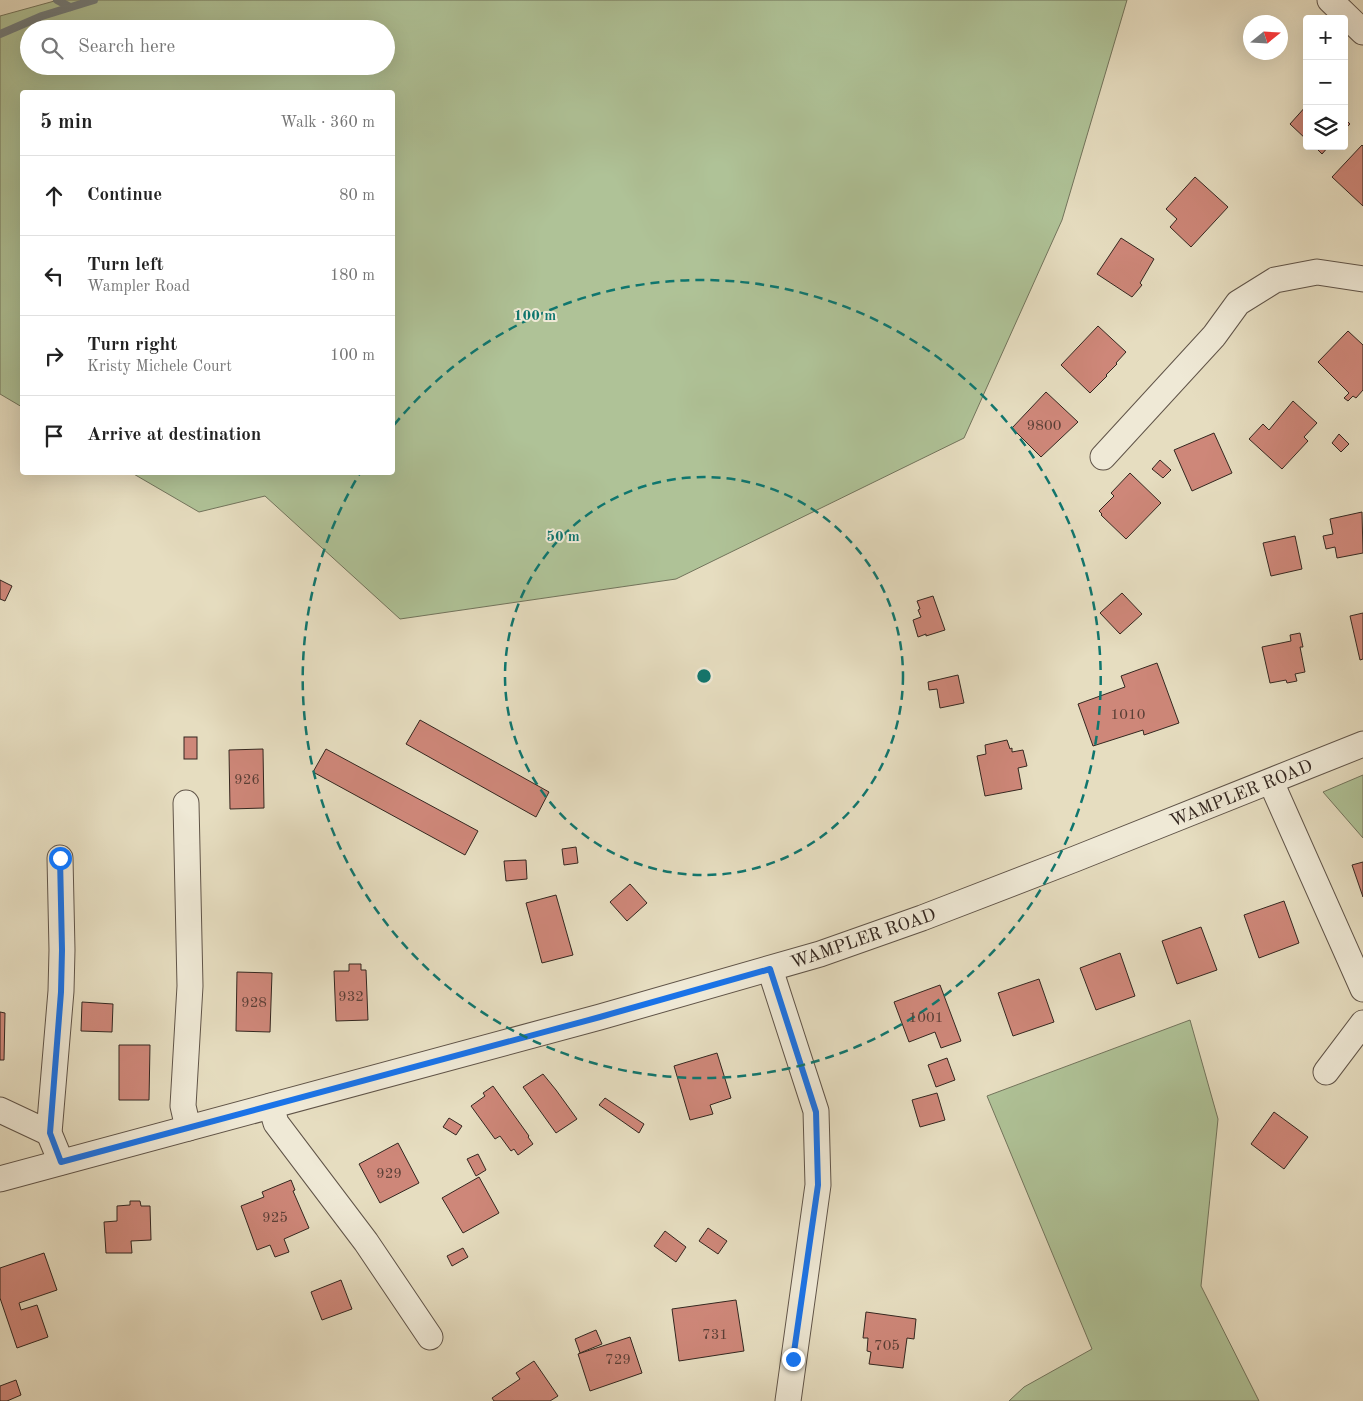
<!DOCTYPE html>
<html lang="en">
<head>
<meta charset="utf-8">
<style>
	body { margin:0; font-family:"Old Standard TT",serif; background:#f6f6f6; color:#222 }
	.controls { position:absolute; right:15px; top:15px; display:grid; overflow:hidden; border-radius:5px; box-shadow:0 5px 20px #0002 }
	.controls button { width:45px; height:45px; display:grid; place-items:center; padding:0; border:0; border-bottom:1px solid #e0e0e0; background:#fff; color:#222; font:25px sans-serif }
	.compass { position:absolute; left:1243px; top:15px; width:45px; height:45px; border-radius:50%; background:#fff; box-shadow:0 5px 20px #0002; rotate:72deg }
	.stop { position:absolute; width:15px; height:15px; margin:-11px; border:4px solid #1a73e8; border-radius:50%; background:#fff }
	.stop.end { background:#1a73e8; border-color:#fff; box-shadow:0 1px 5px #0008 }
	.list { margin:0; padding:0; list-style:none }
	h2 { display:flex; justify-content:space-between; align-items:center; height:65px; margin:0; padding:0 20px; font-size:21px }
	h2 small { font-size:16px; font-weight:400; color:#767676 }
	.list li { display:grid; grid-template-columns:32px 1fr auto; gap:15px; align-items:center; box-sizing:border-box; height:80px; padding:0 20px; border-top:1px solid #e0e0e0 }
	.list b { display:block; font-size:19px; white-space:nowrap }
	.list p { margin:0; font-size:16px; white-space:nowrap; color:#767676 }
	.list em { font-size:16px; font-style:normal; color:#767676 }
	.icon { flex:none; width:28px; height:28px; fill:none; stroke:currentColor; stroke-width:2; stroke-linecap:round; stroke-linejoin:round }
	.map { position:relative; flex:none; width:1363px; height:1401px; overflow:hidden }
	.search { position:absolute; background:#fff; box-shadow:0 5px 20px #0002; left:20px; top:20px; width:375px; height:55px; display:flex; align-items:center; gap:12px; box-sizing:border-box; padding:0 18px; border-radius:28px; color:#767676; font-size:19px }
	.panel { position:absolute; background:#fff; box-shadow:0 5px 20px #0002; left:20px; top:90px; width:375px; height:385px; border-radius:5px }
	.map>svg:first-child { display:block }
	.green { fill:#afc297; stroke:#72745c; fill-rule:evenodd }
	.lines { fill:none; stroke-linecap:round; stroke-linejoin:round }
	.stream { stroke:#727e7f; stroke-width:8 }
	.building { fill:#ce8779; stroke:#342720 }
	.minor-casing { stroke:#605448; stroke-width:27 }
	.minor { stroke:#efe9d6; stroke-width:25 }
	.route { stroke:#1a73e8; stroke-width:6 }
	.ring { fill:none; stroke:#0f766e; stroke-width:2.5; stroke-dasharray:9 6 }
	.labels { text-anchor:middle; stroke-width:4; stroke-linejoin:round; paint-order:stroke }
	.number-label { font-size:15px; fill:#5a3f36 }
	.street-label { font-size:18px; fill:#342720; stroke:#efe9d6 }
	.centre { fill:#0f766e; stroke:#efe9d6; stroke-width:2.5 }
	.ring-label { font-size:15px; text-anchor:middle; font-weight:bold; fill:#0f766e; stroke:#efe9d6; stroke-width:4; stroke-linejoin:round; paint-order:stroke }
</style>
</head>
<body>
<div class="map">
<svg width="1363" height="1401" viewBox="0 0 1363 1401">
	<rect width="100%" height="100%" fill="#e6ddc0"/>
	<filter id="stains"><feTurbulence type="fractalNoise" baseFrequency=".004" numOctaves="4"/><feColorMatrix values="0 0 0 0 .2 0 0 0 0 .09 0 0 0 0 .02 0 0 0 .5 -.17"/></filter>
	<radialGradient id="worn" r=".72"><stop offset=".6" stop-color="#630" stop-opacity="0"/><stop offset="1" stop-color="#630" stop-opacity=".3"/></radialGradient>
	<!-- green -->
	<g class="green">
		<path d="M58 0H1127L1062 220 964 438 676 579 400 619 265 496 199 512 132 473 392 472V92H22V407L0 394V16ZM29 29H386V66H29Z"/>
		<path d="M1363 775V838L1323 792Z"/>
		<path d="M1190 1020 1218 1119 1201 1286 1259 1401H1009L1024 1387 1092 1349 987 1096Z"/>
	</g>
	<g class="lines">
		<!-- stream -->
		<g class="stream">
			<path d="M57 0 70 7"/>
			<path d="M0 34 42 16 94 0"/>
		</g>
	</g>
	<!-- building -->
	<g class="building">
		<path d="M1307 105V140L1290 124Z"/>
		<path d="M1344 118 1350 124 1344 130Z"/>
		<path d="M1362 145 1363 146V206L1332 177Z"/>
		<path d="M1314 146H1329L1322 154Z"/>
		<path d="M1195 177 1228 207 1191 247 1170 227 1177 219 1166 209Z"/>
		<path d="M1121 238 1154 259 1140 283 1142 285 1132 297 1097 274Z"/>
		<path d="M1098 326 1126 352 1116 363 1117 364 1106 375 1107 376 1090 393 1061 365Z"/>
		<path d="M1348 331 1363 345V390L1356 398 1353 396 1348 401 1344 398 1349 393 1318 362Z"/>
		<path d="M1046 392 1078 422 1041 457 1012 428Z"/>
		<path d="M1293 401 1317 423 1304 437 1308 441 1282 469 1249 439 1263 424 1269 430Z"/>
		<path d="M1214 433 1232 473 1192 491 1174 450Z"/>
		<path d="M1339 434 1349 444 1341 452 1332 443Z"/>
		<path d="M1160 460 1171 470 1163 478 1152 469Z"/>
		<path d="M1130 473 1161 503 1126 539 1101 515 1102 514 1099 511 1114 496 1111 493Z"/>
		<path d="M1362 512 1363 553 1337 558 1335 547 1326 549 1323 536 1333 534 1330 519Z"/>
		<path d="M1295 536 1302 569 1271 576 1263 543Z"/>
		<path d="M0 580 12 586 5 601 0 599Z"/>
		<path d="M1122 593 1142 614 1120 634 1100 613Z"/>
		<path d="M933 596 945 630 926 636V634L918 637 913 620 921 617 918 610 920 609 917 601Z"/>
		<path d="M1363 613V659L1360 660 1350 616Z"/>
		<path d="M1300 633 1303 647H1300L1305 672 1295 674 1297 681 1287 683 1286 680 1270 683 1262 647 1291 641 1290 635Z"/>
		<path d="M1157 663 1179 723 1144 735 1143 730 1093 746 1078 704 1125 687 1121 676Z"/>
		<path d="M958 675 964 703 940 708 937 689 929 690 928 682Z"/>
		<path d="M420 720 549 792 536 817 406 744Z"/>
		<rect x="184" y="737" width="13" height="22"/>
		<path d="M1007 740 1010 749 1012 748V752L1023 750 1027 766 1018 768 1022 789 985 796 977 756 986 754 985 745Z"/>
		<path d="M263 749 264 808 230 809 229 750Z"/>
		<path d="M326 749 478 831 465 855 313 772Z"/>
		<path d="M576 847 578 863 564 865 562 849Z"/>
		<path d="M526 860 527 879 506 881 504 861Z"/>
		<path d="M1363 862V897L1352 865Z"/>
		<path d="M630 884 647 903 627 921 610 902Z"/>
		<path d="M556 895 573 955 542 963 526 903Z"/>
		<path d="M1284 901 1299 943 1259 958 1244 915Z"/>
		<path d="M1201 927 1217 970 1177 984 1162 941Z"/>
		<path d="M1120 953 1135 996 1096 1010 1080 968Z"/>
		<path d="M349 964H361V970H366L368 1020 336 1021 334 971H349Z"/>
		<path d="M237 972 272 973 270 1032 236 1031Z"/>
		<path d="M1039 979 1054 1022 1013 1036 998 993Z"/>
		<path d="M940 985 961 1041 941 1048 935 1032 909 1042 894 1002Z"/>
		<path d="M82 1002 113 1004 112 1032 81 1031Z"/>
		<path d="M0 1012 5 1013 4 1060H0Z"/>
		<path d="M119 1045H150L149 1100H119Z"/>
		<path d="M717 1053 731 1098 710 1105 713 1114 690 1120 674 1066Z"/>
		<path d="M947 1058 955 1080 936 1087 928 1065Z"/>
		<path d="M543 1074 556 1090 577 1119 556 1133 523 1087Z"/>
		<path d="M493 1086 529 1136 528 1137 533 1144 518 1155 514 1149 511 1151 500 1136 495 1139 471 1106 485 1096 483 1093Z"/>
		<path d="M937 1093 945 1120 920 1127 912 1100Z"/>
		<path d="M605 1098 644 1124 639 1133 599 1105Z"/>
		<path d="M1274 1112 1308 1137 1284 1169 1251 1144Z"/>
		<path d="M449 1118 462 1126 456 1135 443 1127Z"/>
		<path d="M398 1143 419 1183 380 1203 359 1164Z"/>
		<path d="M478 1154 486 1170 476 1176 467 1159Z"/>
		<path d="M479 1177 499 1213 463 1233 442 1198Z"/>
		<path d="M291 1180 295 1190 293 1191 309 1228 284 1239 289 1252 275 1257 270 1245 257 1250 241 1206 264 1197 262 1192Z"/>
		<path d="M130 1201H140L141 1206H150L151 1240 131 1241 132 1253H106L104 1222 117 1221V1206L130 1205Z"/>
		<path d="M708 1228 727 1241 718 1254 699 1241Z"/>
		<path d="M665 1231 686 1247 676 1262 654 1246Z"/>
		<path d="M463 1248 468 1257 452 1266 447 1256Z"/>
		<path d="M44 1253 57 1290 19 1303 21 1310 37 1305 48 1337 17 1348 0 1298V1268Z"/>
		<path d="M341 1280 352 1309 322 1320 311 1292Z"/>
		<path d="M736 1300 744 1351 679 1361 672 1309Z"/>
		<path d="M866 1312 916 1319 914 1339 907 1338 903 1368 869 1364 871 1352 867 1351 868 1338H863Z"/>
		<path d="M596 1330 602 1344 580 1353 575 1339Z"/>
		<path d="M630 1337 642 1373 590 1391 578 1354Z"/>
		<path d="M534 1361 558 1396 550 1401H494L492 1398 520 1379 516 1373Z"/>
		<path d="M16 1380 21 1395 7 1401H0V1386Z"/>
	</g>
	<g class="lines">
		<defs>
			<g id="minor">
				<path d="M1330 0 1363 32"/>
				<path d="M1103 457 1214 336 1238 303 1275 280 1317 272 1363 279"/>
				<path d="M1271 782 1363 989"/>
				<path d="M186 803 190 986 183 1106 188 1128"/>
				<path d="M60 858 62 950 61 991 49 1133 61 1162"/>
				<path d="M770 969 816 1111 818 1185 788 1401"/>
				<path d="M1326 1072 1363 1023"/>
				<path d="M271 1106 276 1123 366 1242 430 1337"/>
				<path d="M0 1110 49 1133"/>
				<path d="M0 1179 600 1017 820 954 922 918 1075 859 1363 744"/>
			</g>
		</defs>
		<!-- minor casing -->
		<use href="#minor" class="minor-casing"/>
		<!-- minor -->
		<use href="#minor" class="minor"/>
	</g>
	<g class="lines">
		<!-- route -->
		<path class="route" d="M60 858 62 950 61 992 50 1133 61 1162 600 1017 770 969 816 1112 818 1185 793 1359"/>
	</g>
	<!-- distance rings -->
	<g class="ring">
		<circle cx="704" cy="676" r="199"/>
		<path d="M394 425A399 399 0 1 1 360 473"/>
	</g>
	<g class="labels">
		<!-- number labels -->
		<g class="number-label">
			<text x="1044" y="430">9800</text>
			<text x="1128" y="719">1010</text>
			<text x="247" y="784">926</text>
			<text x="351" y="1001">932</text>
			<text x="254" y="1007">928</text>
			<text x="926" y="1022">1001</text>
			<text x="389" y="1178">929</text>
			<text x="275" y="1222">925</text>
			<text x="715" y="1339">731</text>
			<text x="887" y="1350">705</text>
			<text x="618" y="1364">729</text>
		</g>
		<!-- street labels -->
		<g class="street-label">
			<text transform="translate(1241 793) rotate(-22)" y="6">WAMPLER ROAD</text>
			<text transform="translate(863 938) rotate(-19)" y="6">WAMPLER ROAD</text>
		</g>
	</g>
	<circle cx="704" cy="676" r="8" class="centre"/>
	<g class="ring-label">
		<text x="535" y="320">100 m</text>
		<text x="563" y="541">50 m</text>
	</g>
	<rect width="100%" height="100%" filter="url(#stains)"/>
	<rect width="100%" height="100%" fill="url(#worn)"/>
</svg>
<div class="controls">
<button>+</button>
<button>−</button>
<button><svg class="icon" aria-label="layers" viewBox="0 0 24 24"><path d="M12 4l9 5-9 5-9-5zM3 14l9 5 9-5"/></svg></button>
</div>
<svg class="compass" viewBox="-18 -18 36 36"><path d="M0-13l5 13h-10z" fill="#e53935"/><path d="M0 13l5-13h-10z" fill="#767676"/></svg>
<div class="stop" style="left:60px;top:858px"></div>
<div class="stop end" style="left:793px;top:1359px"></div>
<div class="search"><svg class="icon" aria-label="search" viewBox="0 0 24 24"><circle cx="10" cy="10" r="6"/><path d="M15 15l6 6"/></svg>Search here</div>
<section class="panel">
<h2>5 min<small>Walk · 360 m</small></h2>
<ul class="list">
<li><svg class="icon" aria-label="ahead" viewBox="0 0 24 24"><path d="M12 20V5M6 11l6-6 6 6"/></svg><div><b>Continue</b></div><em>80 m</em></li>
<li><svg class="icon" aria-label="left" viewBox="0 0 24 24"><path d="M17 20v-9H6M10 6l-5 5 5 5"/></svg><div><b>Turn left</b><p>Wampler Road</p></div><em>180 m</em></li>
<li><svg class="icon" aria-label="right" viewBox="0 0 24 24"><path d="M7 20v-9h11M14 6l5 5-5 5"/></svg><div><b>Turn right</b><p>Kristy Michele Court</p></div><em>100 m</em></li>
<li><svg class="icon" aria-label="arrive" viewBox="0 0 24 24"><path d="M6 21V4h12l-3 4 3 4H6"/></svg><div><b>Arrive at destination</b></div></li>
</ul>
</section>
</div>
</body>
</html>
